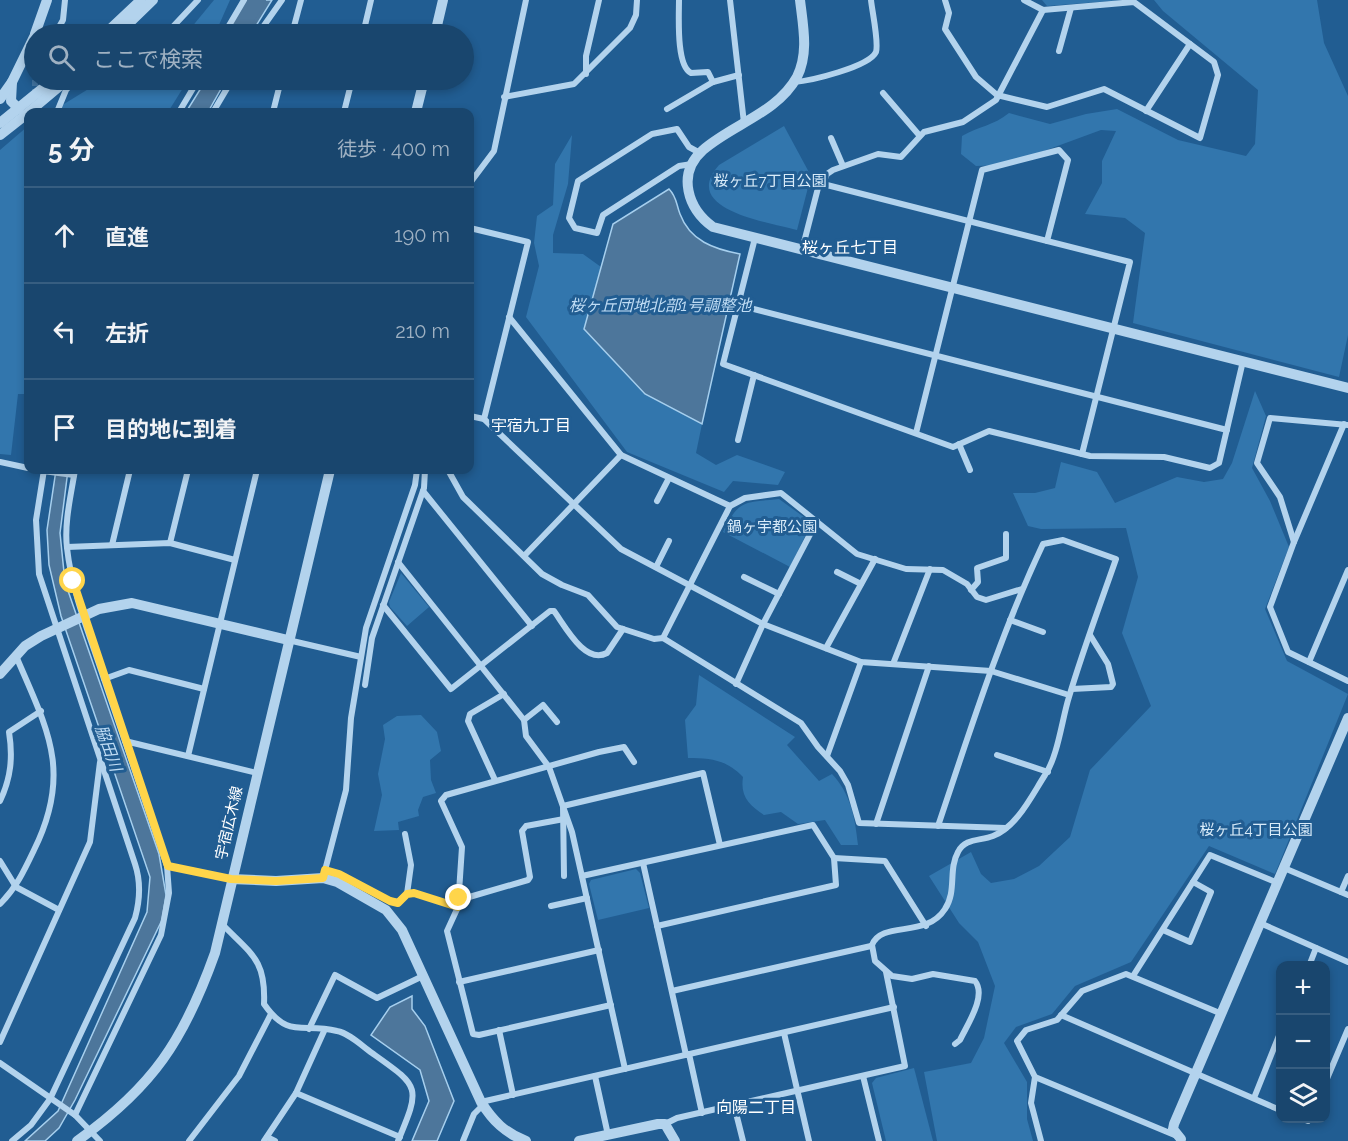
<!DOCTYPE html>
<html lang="ja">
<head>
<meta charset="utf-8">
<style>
	body { margin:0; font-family:Raleway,"Noto Sans JP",sans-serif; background:#265076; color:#f1f3f6 }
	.controls { position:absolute; right:18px; bottom:18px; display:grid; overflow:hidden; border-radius:12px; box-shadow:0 3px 9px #0003 }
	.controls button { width:54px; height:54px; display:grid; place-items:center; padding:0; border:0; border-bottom:2px solid #375e81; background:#19466e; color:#f1f3f6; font:30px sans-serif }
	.stop { position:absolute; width:18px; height:18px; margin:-14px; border:4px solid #ffd54a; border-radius:50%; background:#fff }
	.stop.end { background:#ffd54a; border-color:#fff; box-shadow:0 2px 6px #0008 }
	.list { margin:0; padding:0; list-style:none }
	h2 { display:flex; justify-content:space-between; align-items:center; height:78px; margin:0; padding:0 24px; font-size:26px }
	h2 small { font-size:20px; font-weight:400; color:#9fb1c2 }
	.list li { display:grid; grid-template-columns:39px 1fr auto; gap:18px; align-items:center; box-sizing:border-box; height:96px; padding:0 24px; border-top:2px solid #375e81 }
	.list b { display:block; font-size:22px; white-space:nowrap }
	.list em { font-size:20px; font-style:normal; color:#9fb1c2 }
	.icon { flex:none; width:33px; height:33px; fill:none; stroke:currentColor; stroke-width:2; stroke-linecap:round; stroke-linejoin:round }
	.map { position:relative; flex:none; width:1348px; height:1141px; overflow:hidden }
	.search { position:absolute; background:#19466e; box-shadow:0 3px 9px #0003; left:24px; top:24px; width:450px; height:66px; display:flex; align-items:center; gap:15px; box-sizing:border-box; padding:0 21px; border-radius:33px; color:#9fb1c2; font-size:22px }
	.panel { position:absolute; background:#19466e; box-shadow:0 3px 9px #0003; left:24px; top:108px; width:450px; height:366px; border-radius:12px }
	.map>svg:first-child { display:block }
	.green { fill:#3276ad }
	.water { fill:#4d769b; stroke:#a6cfee; stroke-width:1.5 }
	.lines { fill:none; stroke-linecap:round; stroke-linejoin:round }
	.river { stroke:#4d769b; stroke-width:18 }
	.minor-tunnel { stroke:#4275a2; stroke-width:6; stroke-dasharray:6 3; stroke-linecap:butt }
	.minor { stroke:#b3d3ed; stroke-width:6 }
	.tertiary { stroke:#b3d3ed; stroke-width:10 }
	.route { stroke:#ffd54a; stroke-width:8 }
	.labels { text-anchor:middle; stroke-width:6; stroke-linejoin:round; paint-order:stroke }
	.park-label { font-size:15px; fill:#d8ebf9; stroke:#215d92 }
	.street-label { font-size:15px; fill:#fff; stroke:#215d92 }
	.neighbourhood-label { font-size:16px; fill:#fff; stroke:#215d92 }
	.water-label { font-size:16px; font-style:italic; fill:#bfdcf4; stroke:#215d92 }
</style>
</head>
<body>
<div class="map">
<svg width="1348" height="1141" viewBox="0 0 1348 1141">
	<rect width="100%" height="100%" fill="#215d92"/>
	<!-- green -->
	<g class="green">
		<path d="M214 0H230L215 34H186Z"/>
		<path d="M1042 0H1124L1047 6Z"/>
		<path d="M1154 0H1317L1324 43 1348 96V335L1339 377 1133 323 1145 233 1125 218 1085 214 1102 183V161L1116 131 1101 130 1006 165 976 166 961 154 962 136C979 126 993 126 1009 113L1050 124 1086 114 1117 109 1178 140 1246 156 1255 144 1258 90 1163 11Z"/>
		<path d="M103 80H188L168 112H51Z"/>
		<path d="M28 126V394H18L11 455 0 454V150Z"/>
		<path d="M784 126 811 176 797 230C769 222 679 210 719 165Z"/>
		<path d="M572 135 568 184 553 235V253L583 254 601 267 584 330 645 394 702 424 696 453 716 465 737 455 785 472 778 485 733 481 724 492 627 452 526 317 539 266 534 243 537 216 553 205 555 164Z"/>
		<path d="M1255 391 1266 416 1252 468 1270 501 1289 547 1265 609 1287 661 1348 694 1275 874 1209 846 1131 962 1075 986 1052 1014 1016 1027 1004 1043 1027 1082V1119L1033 1141H937L924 1072 971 1063 984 1038 995 986 978 942 959 923 929 876 971 852 981 874 991 883 1014 879 1039 866 1070 837 1090 770 1151 706 1122 633 1138 577 1126 528 1041 529 1028 526 1013 493H1035L1055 488 1061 462 1097 472 1115 503 1177 477 1204 482 1223 479 1232 463Z"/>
		<path d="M779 499 808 520 810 526 790 567 723 532C739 499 744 503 779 499Z"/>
		<path d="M401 573 429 607 407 626 390 607 389 602Z"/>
		<path d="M699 675 795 737 787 745 819 781 832 774C851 794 855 818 858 845H841L825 820 798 824 781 812 764 815C749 805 740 796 743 777 727 760 711 758 688 758L685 720 696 705Z"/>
		<path d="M421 715 437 732 441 751 430 760 431 780 436 793 423 797 418 810 419 816 398 822 399 830 374 831 382 795 378 774 385 739 383 725 397 716Z"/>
		<path d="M636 869 640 873 649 908 598 920 589 884 591 880Z"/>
		<path d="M914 1068 933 1141H886L872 1083 876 1078Z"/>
	</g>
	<!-- water -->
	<g class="water">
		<path d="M257 0H272L251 34H234Z"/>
		<path d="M206 80H226L208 112H186Z"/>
		<path d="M669 189C677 197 676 204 680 214 690 241 714 249 740 254L702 424 645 394 584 329 613 224Z"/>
		<path d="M56 470H68L60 533 65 582 159 854 166 895 162 920 75 1100 59 1128 45 1141H25L58 1111 147 912 150 877 61 616 49 565 47 530Z"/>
		<path d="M412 996V1009L425 1026 454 1101 437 1141H412L429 1101 420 1070 371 1035 390 1007Z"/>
	</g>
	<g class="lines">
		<!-- river -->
		<path class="river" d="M234 34 257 0"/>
		<!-- minor-tunnel -->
		<path class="minor-tunnel" d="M35 80V94"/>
		<!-- minor -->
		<g class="minor">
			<path d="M679 0C679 16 676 66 691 73L708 72 713 82"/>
			<path d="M730 0 744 123"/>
			<path d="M945 0 949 13 945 29 976 77 997 95 1047 107 1104 89 1200 138 1218 75 1214 62 1134 2 1043 10 1024 0"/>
			<path d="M55 34 63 20 65 0"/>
			<path d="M166 34 198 0"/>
			<path d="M224 34 244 0"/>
			<path d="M258 34 282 0"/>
			<path d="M292 34 301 0"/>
			<path d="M363 34 371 0"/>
			<path d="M1059 51 1071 8"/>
			<path d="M586 74V56L599 0"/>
			<path d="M794 82C810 81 869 67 876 52 879 42 872 11 871 0"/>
			<path d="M883 93 919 135"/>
			<path d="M504 97 574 84 630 28 636 15 637 0"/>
			<path d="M667 109 713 82 739 75"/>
			<path d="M1146 111 1190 44"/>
			<path d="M57 112 66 90 75 80"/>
			<path d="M179 112 198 80"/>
			<path d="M213 112 232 80"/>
			<path d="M273 112 281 80"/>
			<path d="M344 112 352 80"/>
			<path d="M831 138 843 166"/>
			<path d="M692 164 679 166 603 215 597 233 575 228 569 218 578 181 652 134 677 129 689 147 700 153"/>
			<path d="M470 183 494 151 526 0"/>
			<path d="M823 184 827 174 833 170 878 154 901 157 924 132 963 122 996 100 1043 10"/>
			<path d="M470 228 528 242 484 419"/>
			<path d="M755 238 723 364 953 447 989 431 1090 456 1164 457 1210 468 1219 463 1243 361"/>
			<path d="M802 250 818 188 823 184 1130 262 1082 454"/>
			<path d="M738 305 1227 430"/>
			<path d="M509 317 621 455 730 506 745 498 781 493 857 554 906 569 943 570 967 584 977 597 986 600 1022 589"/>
			<path d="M470 416 484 419 621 549 763 624 861 662 991 671 1069 695"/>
			<path d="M1344 424 1294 542 1270 607 1288 652 1348 681"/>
			<path d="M916 433 982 170 1059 150 1068 160 1047 241"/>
			<path d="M738 440 754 375"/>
			<path d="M959 444 970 470"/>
			<path d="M0 462 28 468"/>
			<path d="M35 470 74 475"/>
			<path d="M75 470C71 495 64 523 67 548 72 593 90 636 104 679"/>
			<path d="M448 470 463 497 542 574 562 585 588 595 617 627 654 639 663 638 801 723 818 747 840 771 848 785 859 823 1006 828"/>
			<path d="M423 491 532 626"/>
			<path d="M657 501 669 478"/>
			<path d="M1294 542 1280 497 1257 463 1270 418 1348 425"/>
			<path d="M170 543 188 470"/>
			<path d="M112 545 130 470"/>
			<path d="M67 547 170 543 235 560"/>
			<path d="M525 555 621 455"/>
			<path d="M398 562 524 720 526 736 549 767 572 832 625 1069"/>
			<path d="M656 567 669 541"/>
			<path d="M837 572 861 584"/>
			<path d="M744 577 779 594"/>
			<path d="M971 590 978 582 977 568 1006 558V534"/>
			<path d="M383 605 451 689 550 611H554C565 626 585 665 607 653L623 629"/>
			<path d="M1010 620 1043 632"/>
			<path d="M663 638 730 506"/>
			<path d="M288 640 361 657"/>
			<path d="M826 648 875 559"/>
			<path d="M1309 662 1348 570"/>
			<path d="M893 664 930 569"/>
			<path d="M736 684 763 624 817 521"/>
			<path d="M365 685 372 638 424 488 425 470"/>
			<path d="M1072 689 1111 687 1113 684 1108 664 1090 635"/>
			<path d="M524 720 543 705 557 722"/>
			<path d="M125 741 257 773"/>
			<path d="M997 755 1048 772"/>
			<path d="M188 756 257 470"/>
			<path d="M827 756 861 662"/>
			<path d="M495 780 468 721 470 714 504 694"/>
			<path d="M0 801C11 778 13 757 9 732L41 711"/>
			<path d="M876 824 929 666"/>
			<path d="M938 826C970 731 1000 635 1043 544L1063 540 1116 559C1100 605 1083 650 1069 697 1062 719 1058 756 1045 775 1032 795 1017 827 993 836 980 841 965 838 958 852 948 870 957 891 945 909 926 939 882 920 872 945L875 961 892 976 912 979 933 974 975 981C987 996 967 1025 960 1040L955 1044"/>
			<path d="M405 834 411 865 407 894"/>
			<path d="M834 858 885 861 926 926"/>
			<path d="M0 861 16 887 59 910"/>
			<path d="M643 863 686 1055"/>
			<path d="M167 866 231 879"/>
			<path d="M1284 868 1348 895"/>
			<path d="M325 870 339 874 390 901 398 902 407 894 414 893 458 907"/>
			<path d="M564 876 563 806 703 773 720 845"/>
			<path d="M582 876 813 825 834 858 836 885 657 926"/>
			<path d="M323 878 346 790 351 718 366 628 415 485 417 470"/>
			<path d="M1341 892 1348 876"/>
			<path d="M459 900 528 880 530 877 522 831 526 826 564 819"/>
			<path d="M0 904C16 888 24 871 34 850 73 771 47 729 16 656"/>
			<path d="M551 906 587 898"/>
			<path d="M221 923C251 954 266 959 264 1004 289 1040 303 1022 337 1031 349 1033 362 1046 372 1053 420 1087 421 1086 398 1141"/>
			<path d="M1260 923 1348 962"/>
			<path d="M1163 930 1190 942 1211 892 1193 882"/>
			<path d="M1309 966 1316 948"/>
			<path d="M1133 976 1210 855 1278 883"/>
			<path d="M459 982 599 950"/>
			<path d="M672 991 871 946"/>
			<path d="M611 1005 479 1035 473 1034 447 931 458 907 462 847 441 801 446 795 599 752 624 747 634 762"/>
			<path d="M1061 1015 1280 1110"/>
			<path d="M309 1029 335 975 377 998 423 976"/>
			<path d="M499 1030 513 1095"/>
			<path d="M784 1033 809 1141"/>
			<path d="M0 1042 90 842 100 762"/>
			<path d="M689 1054 702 1113"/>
			<path d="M0 1063 75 1115 100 1141"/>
			<path d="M595 1076 608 1135"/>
			<path d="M863 1076 879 1141"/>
			<path d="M1035 1077 1177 1136"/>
			<path d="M1326 1081 1348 1029"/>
			<path d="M296 1093 400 1137"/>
			<path d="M1254 1098 1280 1033"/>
			<path d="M481 1102 894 1007"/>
			<path d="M734 1105 743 1141"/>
			<path d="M75 1115 161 935 169 893 167 866 104 679 129 670 204 689"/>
			<path d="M1301 1118 1308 1121 1309 1118"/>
			<path d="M665 1124 677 1118 905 1066 886 972"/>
			<path d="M267 1137 275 1141"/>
			<path d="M12 1141 31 1125 50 1099 135 918C140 900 141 882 135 864L39 574 36 520 44 470"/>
			<path d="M189 1141 239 1076 271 1014"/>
			<path d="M264 1141 296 1093 325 1029"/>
			<path d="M463 1141 474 1114 483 1105"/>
			<path d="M1041 1141 1031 1103 1035 1077 1017 1041 1026 1030 1057 1020 1082 991 1126 974 1222 1014"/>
		</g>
		<!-- tertiary -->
		<g class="tertiary">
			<path d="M800 0C803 26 809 53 797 77 777 113 733 124 703 150 676 174 688 209 713 227L1348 388"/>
			<path d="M35 34 47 0"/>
			<path d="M105 34 141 0"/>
			<path d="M118 34 153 0"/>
			<path d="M435 34 443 0"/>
			<path d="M12 82 11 101 19 109"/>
			<path d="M0 99 12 82 34 37"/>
			<path d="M29 112 67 80"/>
			<path d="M416 112 424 80"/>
			<path d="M0 123 53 80"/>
			<path d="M0 135 28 113"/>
			<path d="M0 674 25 646 41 636 99 609 132 603 288 640"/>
			<path d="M231 879 276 881 323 878 337 882 386 910 402 930 481 1102C493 1121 505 1133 526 1141"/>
			<path d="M1181 1139 1173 1129 1174 1124 1348 718"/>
			<path d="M77 1141C153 1087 184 1040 215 953L330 470"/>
			<path d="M579 1141 658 1124H665L675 1141"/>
		</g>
	</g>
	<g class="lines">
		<!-- route -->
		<path class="route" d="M73 581 168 866 231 879 276 881 323 878 325 870 339 874 390 901 398 903 407 894 414 893 458 907 459 898"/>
	</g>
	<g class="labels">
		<!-- park labels -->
		<g class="park-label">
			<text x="770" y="186">桜ヶ丘7丁目公園</text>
			<text x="772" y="532">鍋ヶ宇都公園</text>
			<text x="1256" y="835">桜ヶ丘4丁目公園</text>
		</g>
		<!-- street labels -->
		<g class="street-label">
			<text transform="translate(229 823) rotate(-77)" y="5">宇宿広木線</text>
		</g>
		<!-- neighbourhood labels -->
		<g class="neighbourhood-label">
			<text x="850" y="253">桜ヶ丘七丁目</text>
			<text x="531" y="431">宇宿九丁目</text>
			<text x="756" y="1113">向陽二丁目</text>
		</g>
		<!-- water labels -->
		<g class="water-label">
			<text x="660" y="311">桜ヶ丘団地北部1号調整池</text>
			<text transform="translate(109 748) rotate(70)" y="6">脇田川</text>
		</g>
	</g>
</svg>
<div class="controls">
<button>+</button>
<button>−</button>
<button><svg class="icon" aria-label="layers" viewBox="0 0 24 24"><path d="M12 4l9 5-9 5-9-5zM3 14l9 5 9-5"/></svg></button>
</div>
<div class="stop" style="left:73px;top:581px"></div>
<div class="stop end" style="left:459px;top:898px"></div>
<div class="search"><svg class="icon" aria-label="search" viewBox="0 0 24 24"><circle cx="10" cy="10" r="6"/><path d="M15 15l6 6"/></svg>ここで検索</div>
<section class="panel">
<h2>5 分<small>徒歩 · 400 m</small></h2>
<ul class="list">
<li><svg class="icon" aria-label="ahead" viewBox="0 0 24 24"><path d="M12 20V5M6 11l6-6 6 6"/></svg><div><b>直進</b></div><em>190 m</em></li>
<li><svg class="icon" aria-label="left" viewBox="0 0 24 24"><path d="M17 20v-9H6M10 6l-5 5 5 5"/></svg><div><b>左折</b></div><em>210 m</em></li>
<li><svg class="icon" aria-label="arrive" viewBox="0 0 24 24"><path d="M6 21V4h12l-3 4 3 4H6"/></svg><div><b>目的地に到着</b></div></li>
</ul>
</section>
</div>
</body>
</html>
